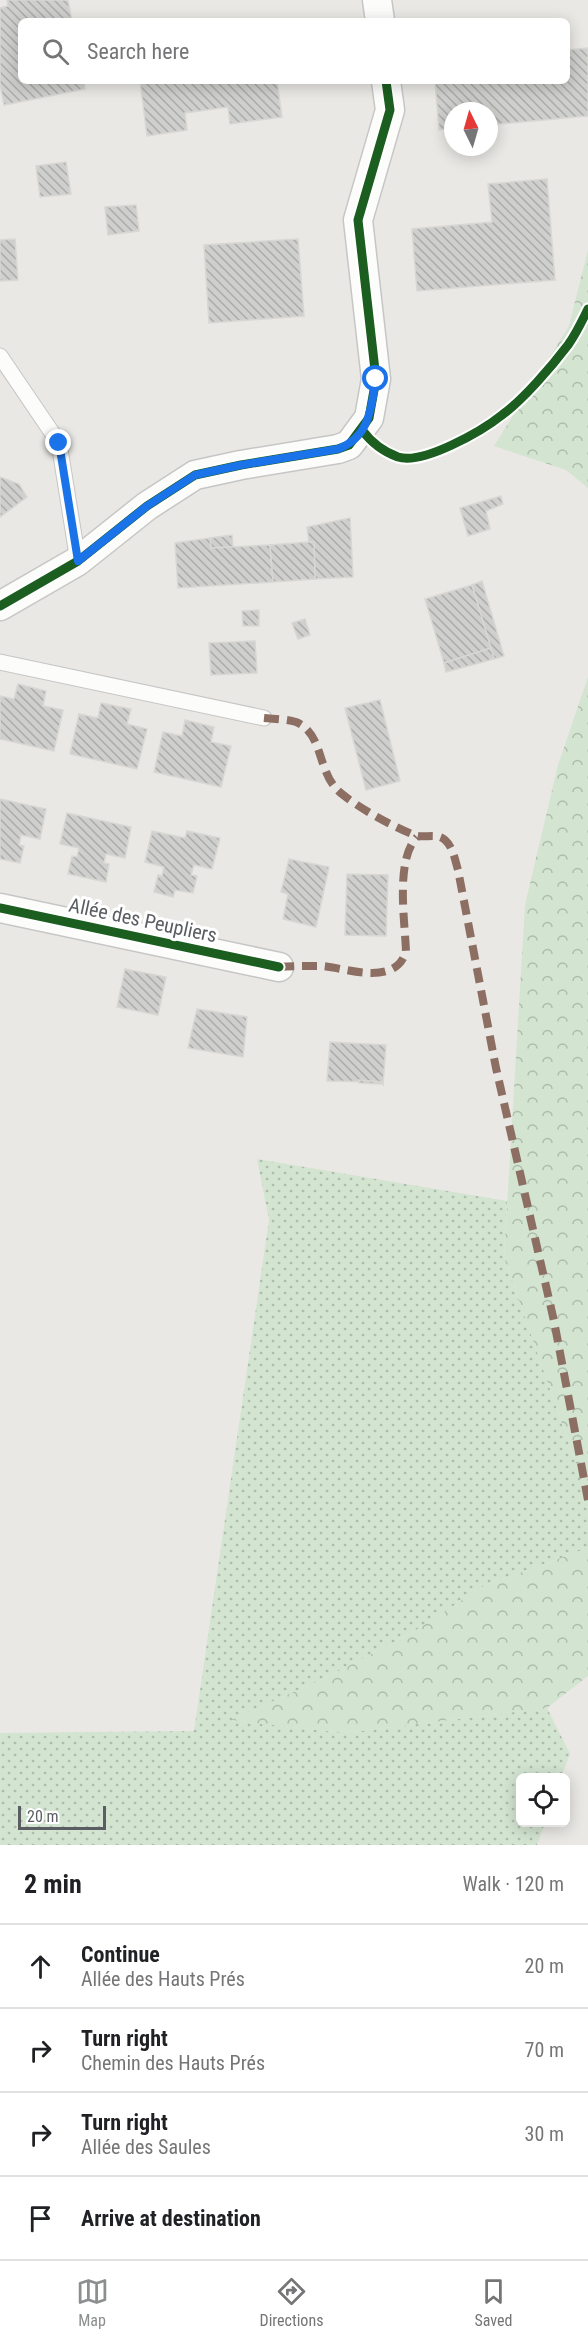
<!DOCTYPE html>
<html lang="en">
<head>
<meta charset="utf-8">
<style>
	body { margin:0; font-family:"Roboto Condensed",sans-serif; background:#f6f6f6; color:#202124 }
	.controls { position:absolute; right:18px; bottom:18px; display:grid; overflow:hidden; border-radius:9px; box-shadow:0 3px 15px #0003 }
	.controls button { width:54px; height:54px; display:grid; place-items:center; padding:0; border:0; border-bottom:2px solid #e0e0e0; background:#fff; color:#202124; font:30px sans-serif }
	.compass { position:absolute; left:444px; top:102px; width:54px; height:54px; border-radius:50%; background:#fff; box-shadow:0 3px 15px #0003; rotate:355deg }
	.scale { position:absolute; left:18px; bottom:15px; width:88px; box-sizing:border-box; padding-left:6px; border:3px solid #5a5d61; border-top:0; font-size:16px; line-height:21px; white-space:nowrap; color:#5a5d61; -webkit-text-stroke:4px #fff; paint-order:stroke }
	.stop { position:absolute; width:18px; height:18px; margin:-14px; border:4px solid #1a73e8; border-radius:50%; background:#fff }
	.stop.end { background:#1a73e8; border-color:#fff; box-shadow:0 2px 6px #0008 }
	.list { margin:0; padding:0; list-style:none }
	h2 { display:flex; justify-content:space-between; align-items:center; height:78px; margin:0; padding:0 24px; font-size:26px }
	h2 small { font-size:20px; font-weight:400; color:#757577 }
	.list li { display:grid; grid-template-columns:39px 1fr auto; gap:18px; align-items:center; box-sizing:border-box; height:84px; padding:0 24px; border-top:2px solid #e0e0e0 }
	.list b { display:block; font-size:22px; white-space:nowrap }
	.list p { margin:0; font-size:20px; white-space:nowrap; color:#757577 }
	.list em { font-size:20px; font-style:normal; color:#757577 }
	.icon { flex:none; width:33px; height:33px; fill:none; stroke:currentColor; stroke-width:2; stroke-linecap:round; stroke-linejoin:round }
	.map { position:relative; flex:none; width:588px; height:1845px; overflow:hidden }
	.search { position:absolute; background:#fff; box-shadow:0 3px 15px #0003; left:18px; right:18px; top:18px; height:66px; display:flex; align-items:center; gap:15px; box-sizing:border-box; padding:0 21px; border-radius:9px; color:#757577; font-size:22px }
	.sheet { height:414px; background:#fff }
	nav { display:flex; justify-content:space-around; align-items:center; box-sizing:border-box; height:84px; border-top:2px solid #e0e0e0; background:#fff; font-size:16px; color:#757577 }
	nav a { display:grid; justify-items:center; gap:3px }
	nav .on { color:#8c8e8f }
	.map>svg:first-child { display:block }
	.grass { fill:url(#grass-dots) }
	.forest { fill:url(#forest-crowns) }
	.building { fill:url(#building-back-hatch); stroke:#d8d7d4; stroke-width:1.5 }
	.lines { fill:none; stroke-linecap:round; stroke-linejoin:round }
	.lane-casing { stroke:#c6c6c6; stroke-width:17 }
	.street-casing { stroke:#c6c6c6; stroke-width:31 }
	.lane { stroke:#fcfcfb; stroke-width:15 }
	.street { stroke:#fcfcfb; stroke-width:28 }
	.quiet { stroke:#8d6e63; stroke-width:8; stroke-dasharray:15 8; stroke-linecap:butt }
	.cycleway-casing { stroke:#fff; stroke-width:13 }
	.cycleway { stroke:#1b5e20; stroke-width:9 }
	.route { stroke:#1a73e8; stroke-width:8 }
	.labels { text-anchor:middle; stroke-width:6; stroke-linejoin:round; paint-order:stroke }
	.street-label { font-size:20px; fill:#5a5d61; stroke:#fff }
</style>
</head>
<body>
<div class="map">
<svg width="588" height="1845" viewBox="0 0 588 1845">
	<defs>
		<pattern id="grass-dots" width="8" height="8" patternUnits="userSpaceOnUse" patternTransform="scale(1.5)"><rect width="8" height="8" fill="#d3e4d1"/><path d="M2 2h.1M6 6h.1" fill="none" stroke="#aebcad" stroke-width="1.8" stroke-linecap="round"/></pattern>
		<pattern id="forest-crowns" width="20" height="18" patternUnits="userSpaceOnUse" patternTransform="scale(1.5)"><rect width="20" height="18" fill="#d3e4d1"/><path d="M2 6a3 3 0 1 1 6 0M12 15a3 3 0 1 1 6 0" fill="none" stroke="#aebcad"/></pattern>
		<pattern id="building-back-hatch" width="6" height="6" patternUnits="userSpaceOnUse" patternTransform="scale(1.5)"><rect width="6" height="6" fill="#cfcfcd"/><path d="M-1 5l2 2M0 0l6 6M5-1l2 2" fill="none" stroke="#ababaa"/></pattern>
	</defs>
	<rect width="100%" height="100%" fill="#e9e8e4"/>
	<!-- grass -->
	<path class="grass" d="M257 1159 507 1201 504 1257 588 1498V1548L484 1586 410 1634 325 1678 232 1720 344 1733 547 1708 570 1754 561 1777 520 1778V1822L545 1823 537 1845H0V1733L194 1731 269 1220Z"/>
	<!-- forest -->
	<g class="forest">
		<path d="M588 250V488L566 470 494 446 569 326Z"/>
		<path d="M588 677V1498L504 1257 525 905 558 765Z"/>
		<path d="M588 1548V1676L547 1708 344 1733 231 1720 325 1678 410 1634 484 1586Z"/>
	</g>
	<!-- building -->
	<g class="building">
		<path d="M7 0H68L72 21H21V81H84L85 89 4 105 0 85V8L8 6Z"/>
		<path d="M588 48V116L489 125V111H453V128L439 130 435 81H567V50Z"/>
		<path d="M140 81H277L282 117 230 124 228 107 185 113 187 130 147 136Z"/>
		<path d="M66 162 71 194 40 197 36 166Z"/>
		<path d="M547 179 555 280 417 291 412 229 492 222 488 184Z"/>
		<path d="M136 205 139 231 108 235 105 207Z"/>
		<path d="M15 239 18 280 0 281V240Z"/>
		<path d="M298 239 304 316 209 323 204 245Z"/>
		<path d="M0 477 19 484 27 497 0 517Z"/>
		<path d="M501 496 503 504 486 511 490 529 468 536 460 508Z"/>
		<path d="M350 518 353 577 315 579 314 542H309L307 527Z"/>
		<path d="M232 535 233 547 211 548 210 538Z"/>
		<path d="M210 538 211 548 270 545 273 582 178 588 175 543Z"/>
		<path d="M309 542H314L315 579 273 582 270 545Z"/>
		<path d="M482 581 504 656 494 659 472 585Z"/>
		<path d="M472 585 491 648 444 663 425 599Z"/>
		<path d="M259 610V626H243L242 611Z"/>
		<path d="M305 619 310 635 298 639 292 623Z"/>
		<path d="M255 641 257 673 211 675 209 643Z"/>
		<path d="M491 648 494 659 446 672 444 663Z"/>
		<path d="M18 684 46 691 43 706 63 710 54 751 0 739V696L14 699Z"/>
		<path d="M380 700 400 781 366 790 345 708Z"/>
		<path d="M101 703 131 709 127 724 147 729 137 769 70 754 79 714 98 718Z"/>
		<path d="M185 720 214 727 211 742 231 746 221 787 154 772 163 732 182 736Z"/>
		<path d="M0 799 46 809 40 839 21 835 19 845 24 846 20 863 0 859Z"/>
		<path d="M67 813 131 827 125 858 106 854 104 863 109 864 106 882 68 874 72 856 77 857 79 848 60 844Z"/>
		<path d="M152 831 185 838 187 831 220 838 212 869 194 865 191 875 197 876 193 893 175 890 173 897 154 892 158 875 162 876 164 867 145 862Z"/>
		<path d="M289 859 329 867 316 927 283 919 288 894 281 892Z"/>
		<path d="M347 874 388 875 386 936 345 935Z"/>
		<path d="M125 969 166 977 158 1015 117 1007Z"/>
		<path d="M197 1009 247 1017 243 1057 188 1048Z"/>
		<path d="M330 1042 386 1045 383 1085 381 1082 327 1081Z"/>
		<path d="M359 1080 381 1082V1084L359 1083Z"/>
	</g>
	<g class="lines">
		<defs>
			<g id="lane">
				<path d="M0 356 59 443 78 561"/>
				<path d="M0 662 264 718"/>
			</g>
			<g id="street">
				<path d="M377 0 380 21"/>
				<path d="M0 606 78 561 147 506 195 475 241 465 338 449 349 445 369 418 376 379 358 220 390 110 386 81"/>
				<path d="M0 908 279 967"/>
			</g>
		</defs>
		<!-- lane casing -->
		<use href="#lane" class="lane-casing"/>
		<!-- street casing -->
		<use href="#street" class="street-casing"/>
		<!-- lane -->
		<use href="#lane" class="lane"/>
		<!-- street -->
		<use href="#street" class="street"/>
		<!-- quiet -->
		<g class="quiet">
			<path d="M264 718C274 719 286 719 296 722 325 734 316 774 342 794 362 810 390 825 414 835 424 839 436 832 445 840 453 847 455 860 458 870L496 1068 554 1321 588 1500"/>
			<path d="M279 967C294 966 308 966 322 966 342 968 368 977 387 971 398 967 402 962 406 952 405 921 395 860 417 837"/>
		</g>
		<defs>
			<g id="cycleway">
				<path d="M362 430C371 442 384 452 398 457 423 465 482 431 502 415 523 400 552 366 568 345 576 334 582 321 588 309"/>
				<path d="M0 606 78 561 147 506 195 475 241 465 338 449 349 445 369 418 376 379 358 220 390 110 386 81"/>
				<path d="M0 908 279 967"/>
			</g>
		</defs>
		<!-- cycleway casing -->
		<use href="#cycleway" class="cycleway-casing"/>
		<!-- cycleway -->
		<use href="#cycleway" class="cycleway"/>
	</g>
	<g class="lines">
		<!-- route -->
		<path class="route" d="M59 443 78 561 147 506 195 475 241 465 338 449C370 437 371 408 376 379"/>
	</g>
	<g class="labels">
		<!-- street labels -->
		<g class="street-label">
			<text transform="translate(143 920) rotate(12)" y="7">Allée des Peupliers</text>
		</g>
	</g>
</svg>
<div class="controls">
<button><svg class="icon" aria-label="locate" viewBox="0 0 24 24"><circle cx="12" cy="12" r="6"/><path d="M12 2v4M12 18v4M2 12h4M18 12h4"/></svg></button>
</div>
<svg class="compass" viewBox="-18 -18 36 36"><path d="M0-13l5 13h-10z" fill="#e53935"/><path d="M0 13l5-13h-10z" fill="#757577"/></svg>
<div class="scale">20 m</div>
<div class="stop" style="left:376px;top:379px"></div>
<div class="stop end" style="left:59px;top:443px"></div>
<div class="search"><svg class="icon" aria-label="search" viewBox="0 0 24 24"><circle cx="10" cy="10" r="6"/><path d="M15 15l6 6"/></svg>Search here</div>
</div>
<section class="sheet">
<h2>2 min<small>Walk · 120 m</small></h2>
<ul class="list">
<li><svg class="icon" aria-label="ahead" viewBox="0 0 24 24"><path d="M12 20V5M6 11l6-6 6 6"/></svg><div><b>Continue</b><p>Allée des Hauts Prés</p></div><em>20 m</em></li>
<li><svg class="icon" aria-label="right" viewBox="0 0 24 24"><path d="M7 20v-9h11M14 6l5 5-5 5"/></svg><div><b>Turn right</b><p>Chemin des Hauts Prés</p></div><em>70 m</em></li>
<li><svg class="icon" aria-label="right" viewBox="0 0 24 24"><path d="M7 20v-9h11M14 6l5 5-5 5"/></svg><div><b>Turn right</b><p>Allée des Saules</p></div><em>30 m</em></li>
<li><svg class="icon" aria-label="arrive" viewBox="0 0 24 24"><path d="M6 21V4h12l-3 4 3 4H6"/></svg><div><b>Arrive at destination</b></div></li>
</ul>
</section>
<nav>
<a class="on"><svg class="icon" aria-label="map" viewBox="0 0 24 24"><path d="M3 6l6-2 6 2 6-2v14l-6 2-6-2-6 2zM9 4v14M15 6v14"/></svg>Map</a>
<a><svg class="icon" aria-label="directions" viewBox="0 0 24 24"><path d="M12 3l9 9-9 9-9-9zM9 14v-3h6M13 9l2 2-2 2"/></svg>Directions</a>
<a><svg class="icon" aria-label="saved" viewBox="0 0 24 24"><path d="M7 4h10v16l-5-4-5 4z"/></svg>Saved</a>
</nav>
</body>
</html>
